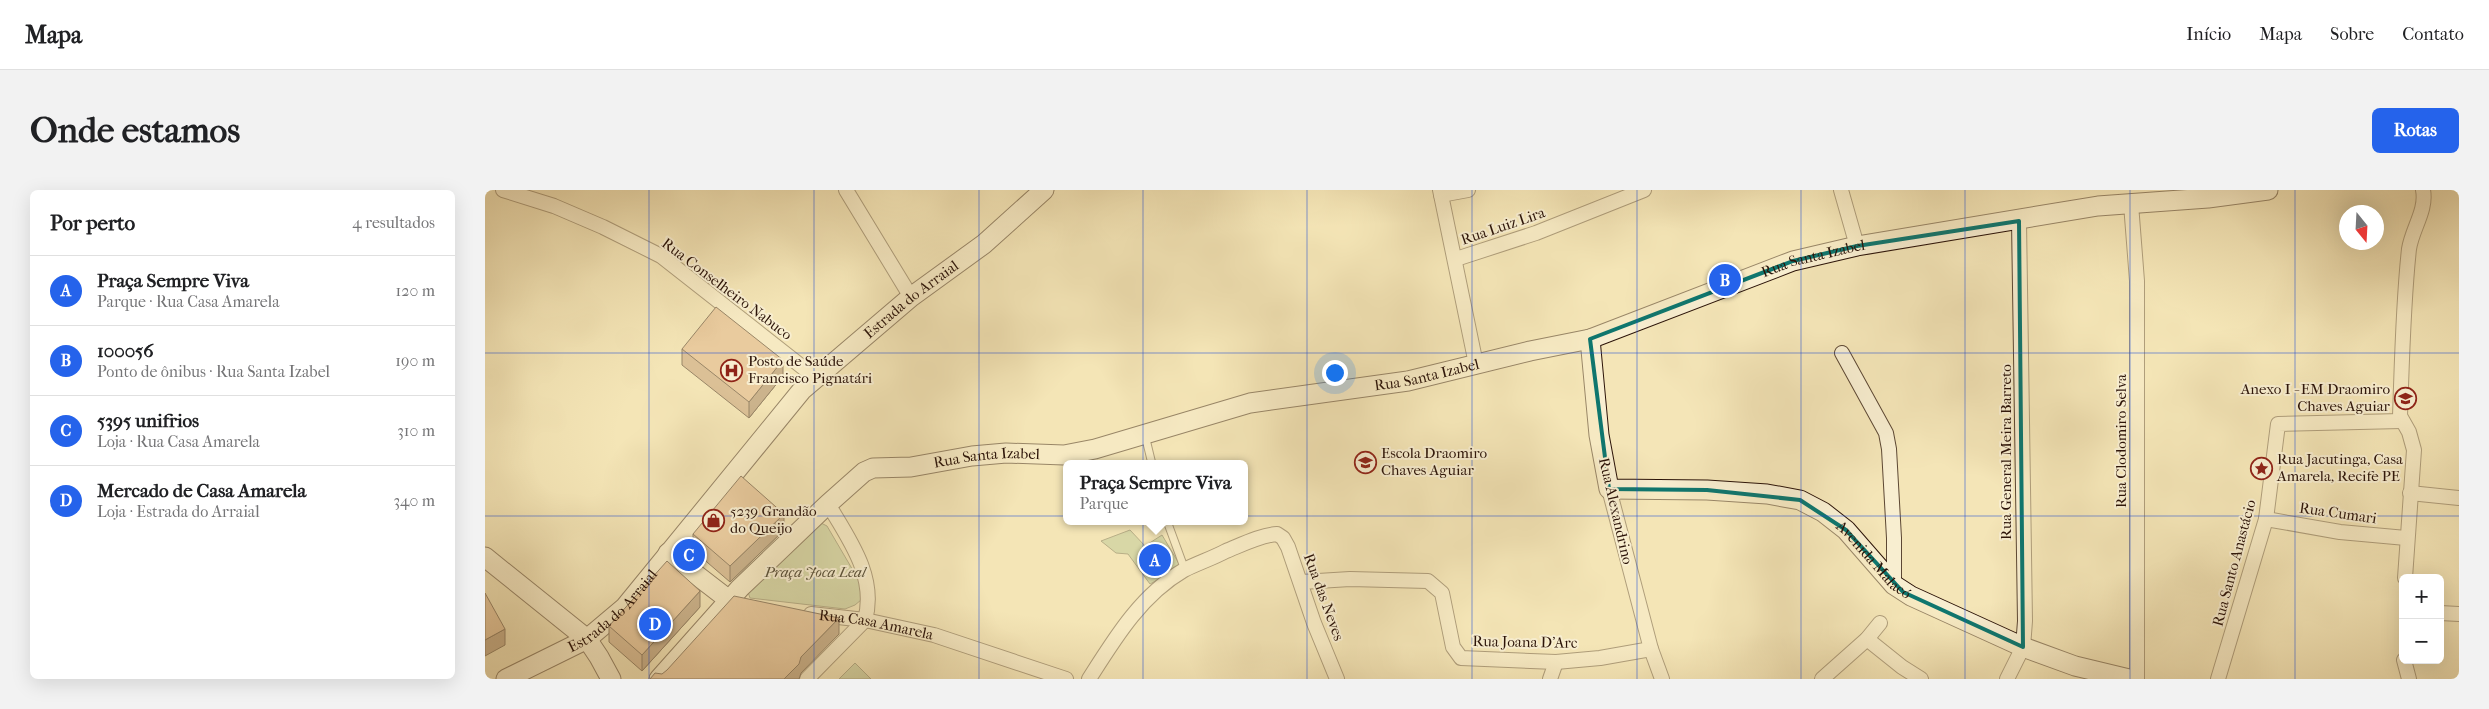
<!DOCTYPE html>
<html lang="pt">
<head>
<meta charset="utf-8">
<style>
	body { margin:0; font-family:"IM FELL French Canon",serif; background:#f2f2f2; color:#202124 }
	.controls { position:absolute; right:15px; bottom:15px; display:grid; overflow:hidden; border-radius:8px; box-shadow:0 5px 20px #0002 }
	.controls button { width:45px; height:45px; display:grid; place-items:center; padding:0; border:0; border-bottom:1px solid #e0e0e0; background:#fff; color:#202124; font:25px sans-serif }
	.compass { position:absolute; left:1854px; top:15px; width:45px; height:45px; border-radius:50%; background:#fff; box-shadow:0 5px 20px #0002; rotate:162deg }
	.you { position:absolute; left:849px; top:182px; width:18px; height:18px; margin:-12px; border:4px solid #fff; border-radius:50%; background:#1a73e8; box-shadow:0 0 0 8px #1a73e833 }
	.badge { display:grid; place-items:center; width:32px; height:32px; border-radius:50%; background:#2563eb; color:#fff; font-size:16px; font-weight:700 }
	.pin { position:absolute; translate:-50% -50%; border:2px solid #fff; box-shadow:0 1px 5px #0006 }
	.popup { position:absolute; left:578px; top:270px; width:185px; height:65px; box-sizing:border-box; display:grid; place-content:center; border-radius:8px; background:#fff; filter:drop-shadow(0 1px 4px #0005); font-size:16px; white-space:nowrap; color:#757577 }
	.popup b { font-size:19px; color:#202124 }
	.popup::after { content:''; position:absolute; left:50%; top:100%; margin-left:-10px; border:10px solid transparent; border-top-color:#fff }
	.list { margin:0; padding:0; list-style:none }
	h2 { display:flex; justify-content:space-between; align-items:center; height:65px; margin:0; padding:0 20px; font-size:21px }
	h2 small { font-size:16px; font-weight:400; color:#757577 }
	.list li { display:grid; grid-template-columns:32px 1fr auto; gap:15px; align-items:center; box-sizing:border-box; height:70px; padding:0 20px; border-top:1px solid #e0e0e0 }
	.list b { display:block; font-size:19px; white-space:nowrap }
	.list p { margin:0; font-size:16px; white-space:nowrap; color:#757577 }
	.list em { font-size:16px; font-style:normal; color:#757577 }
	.map { position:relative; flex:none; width:1974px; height:489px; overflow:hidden; border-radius:8px }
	header { display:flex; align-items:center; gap:30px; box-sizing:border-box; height:70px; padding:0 25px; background:#fff; border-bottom:1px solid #e0e0e0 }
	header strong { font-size:24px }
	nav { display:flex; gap:28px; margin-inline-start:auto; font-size:18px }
	.intro { display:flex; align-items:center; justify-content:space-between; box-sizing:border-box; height:120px; padding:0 30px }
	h1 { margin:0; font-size:35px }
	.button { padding:12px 22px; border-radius:8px; background:#2563eb; color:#fff; font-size:18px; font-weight:700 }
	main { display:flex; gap:30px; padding:0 30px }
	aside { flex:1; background:#fff; border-radius:8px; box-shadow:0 5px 20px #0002 }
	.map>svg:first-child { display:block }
	.green { fill:#b5c693; stroke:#706c4e }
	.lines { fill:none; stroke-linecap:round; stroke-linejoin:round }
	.lane-casing { stroke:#5d4834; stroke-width:9 }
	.street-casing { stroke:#5d4834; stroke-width:16 }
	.secondary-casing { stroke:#2b1308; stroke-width:21 }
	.lane { stroke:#f8eed0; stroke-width:7 }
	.street { stroke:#f8eed0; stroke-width:14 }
	.secondary { stroke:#f8eed0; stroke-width:19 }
	.wall { fill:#bc926f; stroke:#2b1308 }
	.shaded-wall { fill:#99775a; stroke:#2b1308 }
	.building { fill:#dbaa81; stroke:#2b1308 }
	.marked { fill:none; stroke:#0f766e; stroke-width:4; stroke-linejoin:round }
	.grid { fill:none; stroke:#1d4ed8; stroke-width:1; stroke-opacity:0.55 }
	.labels { text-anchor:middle; stroke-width:4; stroke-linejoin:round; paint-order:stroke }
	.street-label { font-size:15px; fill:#2b1308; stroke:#f8eed0 }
	.poi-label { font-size:15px; fill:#2b1308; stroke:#f8eed0; text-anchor:start }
	.park-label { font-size:15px; font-style:italic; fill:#5b5239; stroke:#f8eed0 }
</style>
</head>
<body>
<header>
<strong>Mapa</strong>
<nav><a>Início</a><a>Mapa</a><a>Sobre</a><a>Contato</a></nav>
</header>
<div class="intro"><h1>Onde estamos</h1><a class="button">Rotas</a></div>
<main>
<aside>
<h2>Por perto<small>4 resultados</small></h2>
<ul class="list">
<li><span class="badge">A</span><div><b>Praça Sempre Viva</b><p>Parque · Rua Casa Amarela</p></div><em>120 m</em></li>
<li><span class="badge">B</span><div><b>100056</b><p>Ponto de ônibus · Rua Santa Izabel</p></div><em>190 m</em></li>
<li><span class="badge">C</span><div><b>5395 unifrios</b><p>Loja · Rua Casa Amarela</p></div><em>310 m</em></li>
<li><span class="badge">D</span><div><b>Mercado de Casa Amarela</b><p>Loja · Estrada do Arraial</p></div><em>340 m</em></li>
</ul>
</aside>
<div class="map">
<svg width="1974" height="489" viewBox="0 0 1974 489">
	<rect width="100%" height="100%" fill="#f4e5b7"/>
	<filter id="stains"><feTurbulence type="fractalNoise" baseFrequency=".004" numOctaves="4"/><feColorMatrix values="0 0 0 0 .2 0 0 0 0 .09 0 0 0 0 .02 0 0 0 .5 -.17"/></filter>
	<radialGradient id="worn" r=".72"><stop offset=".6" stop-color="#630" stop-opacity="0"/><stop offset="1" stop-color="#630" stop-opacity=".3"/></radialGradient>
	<!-- green -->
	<g class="green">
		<path d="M336 333 342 336 376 394V410L370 415 360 419 265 408 263 402Z"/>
		<path d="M645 340 660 356 677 345 696 377 665 394 643 364 631 363 616 351Z"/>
		<path d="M370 473 386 489H354Z"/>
	</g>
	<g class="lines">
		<defs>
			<g id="lane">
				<path d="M660 245 667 274"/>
				<path d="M682 331 700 380"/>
			</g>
			<g id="street">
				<path d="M18 0 69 16 118 37 176 66 330 187"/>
				<path d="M361 0 426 107"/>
				<path d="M955 0 991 174"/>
				<path d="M1356 0 1372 56"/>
				<path d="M956 5 983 0"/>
				<path d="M1646 14 1652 91V489"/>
				<path d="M971 69 1051 43 1159 0"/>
				<path d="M1357 163 1401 243 1404 259 1409 348V395"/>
				<path d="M1124 299 1166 459 1177 489"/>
				<path d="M1925 303 1974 308"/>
				<path d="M1781 329 1855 342 1921 348"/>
				<path d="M1920 388 1929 260 1924 242 1915 226C1917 171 1918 114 1924 59 1927 39 1942 20 1938 0"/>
				<path d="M817 392 865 389 943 391 957 403 968 457 976 468 1071 472 1115 468 1166 459"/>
				<path d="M1955 423 1974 424"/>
				<path id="s1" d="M326 424 380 430 449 445 581 489"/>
				<path d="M1382 449 1417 477 1436 489"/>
				<path d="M1919 470 1924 489"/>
				<path d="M322 489 380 430C392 387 364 349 343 314"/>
				<path d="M604 489C630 448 656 405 699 380 713 373 728 368 741 361 756 355 776 345 792 344L798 348 803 357 829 433 852 489"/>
				<path d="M1065 489 1071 472"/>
				<path d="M1337 489 1382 449 1395 433"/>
				<path d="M1522 489 1538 457 1540 431 1534 31"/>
				<path d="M1733 489 1781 329 1793 234 1916 231"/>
			</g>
			<g id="secondary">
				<path id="s2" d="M1105 149 1114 245 1124 299 1222 300 1282 304 1315 310 1338 322 1361 340 1409 395 1426 406 1538 457 1590 476 1644 489"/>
				<path d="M183 363 244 410"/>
				<path d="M0 367 102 449 114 467 126 489"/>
				<path id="s3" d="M21 489 102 449 140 417 317 200 426 107 499 54 559 0"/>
				<path id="s4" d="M174 489 255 398 343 314 379 282 388 278 426 277 487 266 521 263 579 265 610 259 765 213 923 191 1045 161 1105 149 1308 71 1372 56 1613 16 1723 8 1783 0"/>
			</g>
		</defs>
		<!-- lane casing -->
		<use href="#lane" class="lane-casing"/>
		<!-- street casing -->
		<use href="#street" class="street-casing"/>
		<!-- secondary casing -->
		<use href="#secondary" class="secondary-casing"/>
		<!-- lane -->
		<use href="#lane" class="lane"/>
		<!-- street -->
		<use href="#street" class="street"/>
		<!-- secondary -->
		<use href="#secondary" class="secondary"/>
	</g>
	<!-- wall -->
	<g class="wall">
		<path d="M197 159 298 186 264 228 197 175Z"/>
		<path d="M299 340 245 392 208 360V344Z"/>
		<path d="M215 417 157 481 124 452V436Z"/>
	</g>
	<!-- shaded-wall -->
	<g class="shaded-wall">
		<path d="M298 170V186L264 228V212Z"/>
		<path d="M299 324V340L245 392V376Z"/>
		<path d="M215 401V417L157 481V465Z"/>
		<path d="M354 428V444L316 483 314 489H299L316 467Z"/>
		<path d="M20 439V455L0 466V450Z"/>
	</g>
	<!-- building -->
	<g class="building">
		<path d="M231 117 298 170 264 212 197 159Z"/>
		<path d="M256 286 299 324 245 376 208 344Z"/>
		<path d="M182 371 215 401 157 465 124 436Z"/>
		<path d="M0 403 20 439 0 450Z"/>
		<path d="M249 406 354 428 316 467 314 474 299 489H165L170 483 177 484 182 480Z"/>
	</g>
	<!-- marked area -->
	<path d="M0 0H1974V489H0ZM1534 31 1538 457 1418 402 1361 340 1315 310 1222 300 1124 299 1105 149 1308 71 1372 56Z" fill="#f4e5b7" fill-opacity=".55" fill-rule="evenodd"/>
	<path class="marked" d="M1534 31 1538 457 1418 402 1361 340 1315 310 1222 300 1124 299 1105 149 1308 71 1372 56Z"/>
	<!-- grid -->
	<path class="grid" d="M164 0V489M329 0V489M494 0V489M658 0V489M822 0V489M987 0V489M1152 0V489M1316 0V489M1480 0V489M1645 0V489M1810 0V489M0 163H1974M0 326H1974"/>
	<!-- icons -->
	<defs>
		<symbol id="hospital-ring" viewBox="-11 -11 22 22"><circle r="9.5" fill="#f8eed0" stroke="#8f2418" stroke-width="1.5"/><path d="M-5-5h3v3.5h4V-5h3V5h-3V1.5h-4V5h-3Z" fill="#8f2418"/></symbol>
		<symbol id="school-ring" viewBox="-11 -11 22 22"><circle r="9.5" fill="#f8eed0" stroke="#8f2418" stroke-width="1.5"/><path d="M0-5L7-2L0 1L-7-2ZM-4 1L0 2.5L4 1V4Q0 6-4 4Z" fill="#8f2418"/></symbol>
		<symbol id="sight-ring" viewBox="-11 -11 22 22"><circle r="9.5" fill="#f8eed0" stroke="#8f2418" stroke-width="1.5"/><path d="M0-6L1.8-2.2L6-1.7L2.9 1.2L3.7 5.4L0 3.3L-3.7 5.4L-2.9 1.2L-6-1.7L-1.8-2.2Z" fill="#8f2418"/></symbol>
		<symbol id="shop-ring" viewBox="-11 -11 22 22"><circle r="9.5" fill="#f8eed0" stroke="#8f2418" stroke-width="1.5"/><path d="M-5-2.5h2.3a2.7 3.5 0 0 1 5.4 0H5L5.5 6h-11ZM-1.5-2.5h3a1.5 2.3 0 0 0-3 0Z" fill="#8f2418"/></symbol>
	</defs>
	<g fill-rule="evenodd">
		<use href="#hospital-ring" x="234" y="168" width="25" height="25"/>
		<use href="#school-ring" x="1908" y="196" width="25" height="25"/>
		<use href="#school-ring" x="868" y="260" width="25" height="25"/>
		<use href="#sight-ring" x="1764" y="266" width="25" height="25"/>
		<use href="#shop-ring" x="216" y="318" width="25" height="25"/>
	</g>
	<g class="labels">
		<!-- street labels -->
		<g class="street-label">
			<text transform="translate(1018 36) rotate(-19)" y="5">Rua Luiz Lira</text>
			<text dy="5" stroke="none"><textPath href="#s4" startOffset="1271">Rua Santa Izabel</textPath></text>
			<text transform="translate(242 99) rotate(37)" y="5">Rua Conselheiro Nabuco</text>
			<text dy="5" stroke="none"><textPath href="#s3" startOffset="562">Estrada do Arraial</textPath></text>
			<text dy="5" stroke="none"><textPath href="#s4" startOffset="866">Rua Santa Izabel</textPath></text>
			<text transform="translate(1636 251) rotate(-90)" y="5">Rua Clodomiro Selva</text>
			<text transform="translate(1521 262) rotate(-90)" y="5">Rua General Meira Barreto</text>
			<text dy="5" stroke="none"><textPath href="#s4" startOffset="416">Rua Santa Izabel</textPath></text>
			<text transform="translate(1131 321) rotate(77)" y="5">Rua Alexandrino</text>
			<text transform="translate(1853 323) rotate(8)" y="5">Rua Cumari</text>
			<text dy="5" stroke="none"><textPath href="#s2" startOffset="439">Avenida Malacó</textPath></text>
			<text transform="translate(1749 373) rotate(-75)" y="5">Rua Santo Anastácio</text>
			<text transform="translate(839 407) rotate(70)" y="5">Rua das Neves</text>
			<text dy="5" stroke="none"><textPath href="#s3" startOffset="128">Estrada do Arraial</textPath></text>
			<text dy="5" stroke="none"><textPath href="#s1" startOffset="66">Rua Casa Amarela</textPath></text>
			<text transform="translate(1040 452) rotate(1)" y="5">Rua Joana D'Arc</text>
		</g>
		<!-- poi labels -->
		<g class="poi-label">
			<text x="263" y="176">Posto de Saúde<tspan x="263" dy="17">Francisco Pignatári</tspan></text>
			<text x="1905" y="204" text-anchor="end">Anexo I - EM Draomiro<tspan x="1905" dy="17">Chaves Aguiar</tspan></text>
			<text x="896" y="268">Escola Draomiro<tspan x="896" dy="17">Chaves Aguiar</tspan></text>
			<text x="1792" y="274">Rua Jacutinga, Casa<tspan x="1792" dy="17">Amarela, Recife PE</tspan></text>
			<text x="245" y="326">5239 Grandão<tspan x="245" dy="17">do Queijo</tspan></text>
		</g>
		<!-- park labels -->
		<g class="park-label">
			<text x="330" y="387">Praça Joca Leal</text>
		</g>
	</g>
	<rect width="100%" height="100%" filter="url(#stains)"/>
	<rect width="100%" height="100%" fill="url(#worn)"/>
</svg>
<div class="controls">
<button>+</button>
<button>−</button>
</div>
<svg class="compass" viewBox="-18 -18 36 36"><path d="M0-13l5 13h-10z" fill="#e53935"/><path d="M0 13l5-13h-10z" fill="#757577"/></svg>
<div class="you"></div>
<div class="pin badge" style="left:670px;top:370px">A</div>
<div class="popup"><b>Praça Sempre Viva</b>Parque</div>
<div class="pin badge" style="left:1240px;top:90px">B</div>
<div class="pin badge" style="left:204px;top:365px">C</div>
<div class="pin badge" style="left:170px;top:434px">D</div>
</div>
</main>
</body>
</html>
